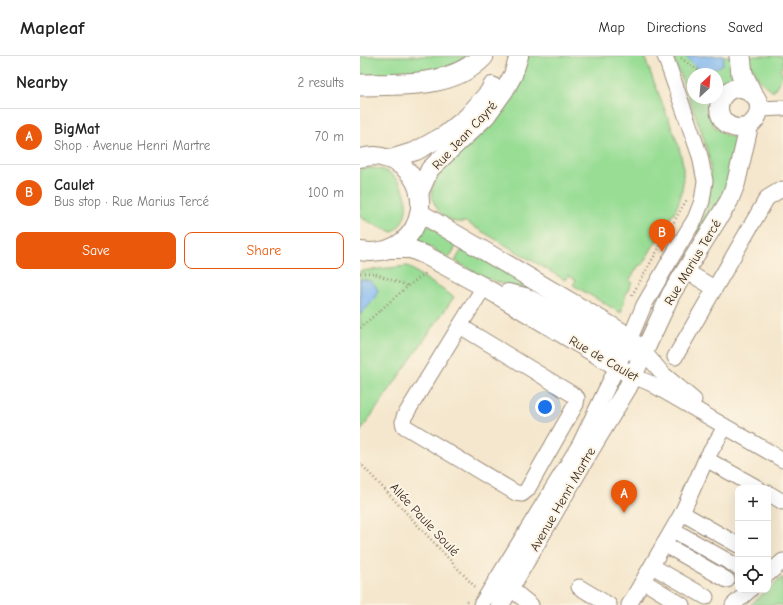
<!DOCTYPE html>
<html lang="en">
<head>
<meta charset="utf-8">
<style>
	body { margin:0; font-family:"Comic Neue",sans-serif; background:#f6f6f6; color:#222 }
	.controls { position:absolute; right:12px; bottom:12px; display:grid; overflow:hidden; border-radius:8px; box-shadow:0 4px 16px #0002 }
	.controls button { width:36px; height:36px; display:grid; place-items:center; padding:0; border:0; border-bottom:1px solid #e0e0e0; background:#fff; color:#222; font:20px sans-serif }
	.compass { position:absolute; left:327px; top:12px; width:36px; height:36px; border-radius:50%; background:#fff; box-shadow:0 4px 16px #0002; rotate:26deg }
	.you { position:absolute; left:185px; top:351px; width:14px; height:14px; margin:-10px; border:3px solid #fff; border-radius:50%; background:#1a73e8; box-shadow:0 0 0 6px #1a73e833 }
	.badge { display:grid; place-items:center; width:26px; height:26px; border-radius:50%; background:#ea580c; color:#fff; font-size:13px; font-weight:700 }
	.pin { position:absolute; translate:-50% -33px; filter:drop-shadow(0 1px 2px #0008) }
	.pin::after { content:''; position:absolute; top:21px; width:14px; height:12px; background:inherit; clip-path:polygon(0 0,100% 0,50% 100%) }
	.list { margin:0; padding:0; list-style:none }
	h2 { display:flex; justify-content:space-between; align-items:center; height:52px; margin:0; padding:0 16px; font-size:17px }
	h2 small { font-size:13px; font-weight:400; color:#767676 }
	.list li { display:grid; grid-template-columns:26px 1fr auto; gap:12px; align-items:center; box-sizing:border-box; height:56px; padding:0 16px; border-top:1px solid #e0e0e0 }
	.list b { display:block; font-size:15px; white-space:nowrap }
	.list p { margin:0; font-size:13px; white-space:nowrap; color:#767676 }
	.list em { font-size:13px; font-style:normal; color:#767676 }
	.actions { display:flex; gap:8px; padding:12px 16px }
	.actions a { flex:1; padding:9px 0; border:1px solid #ea580c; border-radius:8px; text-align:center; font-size:14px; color:#ea580c }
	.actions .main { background:#ea580c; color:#fff }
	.icon { flex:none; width:22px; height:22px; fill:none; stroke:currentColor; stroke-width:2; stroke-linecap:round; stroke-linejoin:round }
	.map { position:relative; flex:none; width:423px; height:549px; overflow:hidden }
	header { display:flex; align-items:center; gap:24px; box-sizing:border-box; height:56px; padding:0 20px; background:#fff; border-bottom:1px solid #e0e0e0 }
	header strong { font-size:19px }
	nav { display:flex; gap:22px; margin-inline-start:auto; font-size:14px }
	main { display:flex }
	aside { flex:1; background:#fff }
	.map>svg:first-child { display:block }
	.green { fill:#99dd95; stroke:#6a845a }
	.water { fill:#83b9f2; stroke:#5f7288 }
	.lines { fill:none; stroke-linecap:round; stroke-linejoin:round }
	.minor-casing { stroke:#988876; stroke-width:17 }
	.major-casing { stroke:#988876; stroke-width:20 }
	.highway-casing { stroke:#988876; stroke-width:23 }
	.path { stroke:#988876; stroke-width:2.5; stroke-dasharray:1 3; stroke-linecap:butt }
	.minor { stroke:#fff; stroke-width:15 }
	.major { stroke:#fff; stroke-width:18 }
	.highway { stroke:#fff; stroke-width:21 }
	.labels { text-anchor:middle; stroke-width:4; stroke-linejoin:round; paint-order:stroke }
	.street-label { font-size:13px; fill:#3b2a1e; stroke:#fcf5e5 }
</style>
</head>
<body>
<header>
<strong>Mapleaf</strong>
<nav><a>Map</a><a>Directions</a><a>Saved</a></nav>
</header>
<main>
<aside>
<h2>Nearby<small>2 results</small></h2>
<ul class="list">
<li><span class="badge">A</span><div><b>BigMat</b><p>Shop · Avenue Henri Martre</p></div><em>70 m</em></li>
<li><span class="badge">B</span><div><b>Caulet</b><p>Bus stop · Rue Marius Tercé</p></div><em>100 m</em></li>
</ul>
<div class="actions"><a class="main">Save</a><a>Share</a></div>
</aside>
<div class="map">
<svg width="423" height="549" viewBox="0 0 423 549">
	<rect width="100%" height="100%" fill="#fcf5e5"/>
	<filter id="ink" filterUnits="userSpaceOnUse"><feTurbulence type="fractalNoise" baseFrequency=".025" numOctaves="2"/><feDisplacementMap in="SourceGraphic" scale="8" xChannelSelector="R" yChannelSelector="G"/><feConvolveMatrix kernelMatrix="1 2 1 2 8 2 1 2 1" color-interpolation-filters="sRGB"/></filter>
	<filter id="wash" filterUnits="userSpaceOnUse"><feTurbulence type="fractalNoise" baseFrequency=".012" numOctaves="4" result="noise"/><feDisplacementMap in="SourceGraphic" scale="16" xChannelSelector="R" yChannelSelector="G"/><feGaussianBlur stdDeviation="0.9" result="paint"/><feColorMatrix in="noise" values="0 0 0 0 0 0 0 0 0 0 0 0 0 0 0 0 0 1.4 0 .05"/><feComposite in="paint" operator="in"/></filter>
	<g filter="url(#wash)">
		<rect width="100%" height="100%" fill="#f5e7cd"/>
		<!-- green -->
		<g class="green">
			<path d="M0 0H106C84 20 29 19 0 20Z"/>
			<path d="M168 0H284L318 88 323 108V128L320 143 316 153 281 210 279 209 269 225 272 226 266 238 261 257 213 229 216 224 208 219 205 224 106 166C102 166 97 167 93 165 82 162 71 148 72 135 73 129 76 123 79 117L139 63 158 35Z"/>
			<path d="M313 0H374L377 25 367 27 357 33V18H333V42H351L349 59 354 70 365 79 378 83 367 132 340 179 336 176 346 156 351 130 350 106 342 77Z"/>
			<path d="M388 0H423V9L420 15 423 17V19L413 36C404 28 396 24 393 11L389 10Z"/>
			<path d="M8 112C16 112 25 113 32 119 50 133 52 162 33 176L17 170 0 161V113Z"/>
			<path d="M66 168 98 187 89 202 59 185 58 184Z"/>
			<path d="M104 190 187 239 185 243 161 233 140 227 124 221 95 205Z"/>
			<path d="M48 210 63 221 94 241 0 376V215Z"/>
			<path d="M423 521V549H390Z"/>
		</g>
		<!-- water -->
		<g class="water">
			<path d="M326 0H364L363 8C354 15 351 15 340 15L327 2Z"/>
			<path d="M0 223C11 224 13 225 18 234 16 243 6 253 0 259Z"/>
		</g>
	</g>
	<g filter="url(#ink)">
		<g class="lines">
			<defs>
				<g id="minor">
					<path d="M399 53 423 52"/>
					<path d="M326 215 354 232"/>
					<path d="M100 270 212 338 217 342 216 348 167 434 162 438 156 437 49 373 44 370 43 366 44 361C71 317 97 274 124 231"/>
					<path d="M284 296 303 318 334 344"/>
					<path d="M315 301 407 142 420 134 423 133"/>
					<path d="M273 320 290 327 423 404"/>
					<path d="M346 403 398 432"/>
					<path d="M408 437 423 446"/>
					<path d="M322 457 378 489"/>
					<path d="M313 474 378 511"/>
					<path d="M304 488 367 524"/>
					<path d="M292 510 346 541"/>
					<path d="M408 518 423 505"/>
					<path d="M283 525 322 549"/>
					<path d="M219 531 249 549"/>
					<path d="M150 532 171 549"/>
					<path d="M121 549 220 388 265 294 284 249 313 199 335 163 342 145 345 125 340 100 305 0"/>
					<path d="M269 549 322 457 346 403 365 371"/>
					<path d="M373 549 390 534"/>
				</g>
				<g id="major">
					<circle cx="379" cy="52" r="20"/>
					<path d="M0 102C5 101 10 100 15 100 83 108 71 206 0 195"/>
					<path d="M30 103 56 95 85 79 107 61 129 36 132 30"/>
					<path d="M59 137 70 113 126 60 144 35 153 19 159 0"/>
					<path d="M60 157 260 275 284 296"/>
					<path d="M31 193H51L65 199 124 231 273 320"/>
					<path d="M148 237 165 241 187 252 253 290 265 294 284 296"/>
					<path d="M140 549 230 394 268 331 284 296 311 238 369 145 376 127 389 70"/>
				</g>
				<g id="highway">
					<path d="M380 0 382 18 390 35"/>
					<path d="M0 29C41 28 93 32 123 0"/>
				</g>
			</defs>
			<!-- minor casing -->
			<use href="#minor" class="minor-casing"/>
			<!-- major casing -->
			<use href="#major" class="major-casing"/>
			<!-- highway casing -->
			<use href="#highway" class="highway-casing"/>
			<!-- path -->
			<g class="path">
				<path d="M321 2 343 18"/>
				<path d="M357 28 368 35"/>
				<path d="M0 217H13L48 230"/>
				<path d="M272 239 327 143"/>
				<path d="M0 272 48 230 66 217"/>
				<path d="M0 407 115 531"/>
				<path d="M104 549 108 543"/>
			</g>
			<!-- minor -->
			<use href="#minor" class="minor"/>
			<!-- major -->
			<use href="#major" class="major"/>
			<!-- highway -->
			<use href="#highway" class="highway"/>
		</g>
	</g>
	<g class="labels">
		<!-- street labels -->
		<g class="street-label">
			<text transform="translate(104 79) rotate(-47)" y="5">Rue Jean Cayré</text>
			<text transform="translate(332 206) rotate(-59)" y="5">Rue Marius Tercé</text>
			<text transform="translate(244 302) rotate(30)" y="5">Rue de Caulet</text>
			<text transform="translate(202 443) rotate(-60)" y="5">Avenue Henri Martre</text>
			<text transform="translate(65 463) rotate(47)" y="5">Allée Paule Soulé</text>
		</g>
	</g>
</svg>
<div class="controls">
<button>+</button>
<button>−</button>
<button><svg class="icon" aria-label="locate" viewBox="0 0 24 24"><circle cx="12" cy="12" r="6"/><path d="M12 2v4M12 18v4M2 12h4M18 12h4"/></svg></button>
</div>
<svg class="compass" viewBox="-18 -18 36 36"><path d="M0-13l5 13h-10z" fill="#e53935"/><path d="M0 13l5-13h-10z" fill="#767676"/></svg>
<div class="you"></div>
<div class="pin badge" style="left:264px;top:457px">A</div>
<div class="pin badge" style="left:302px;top:196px">B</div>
</div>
</main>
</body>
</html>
